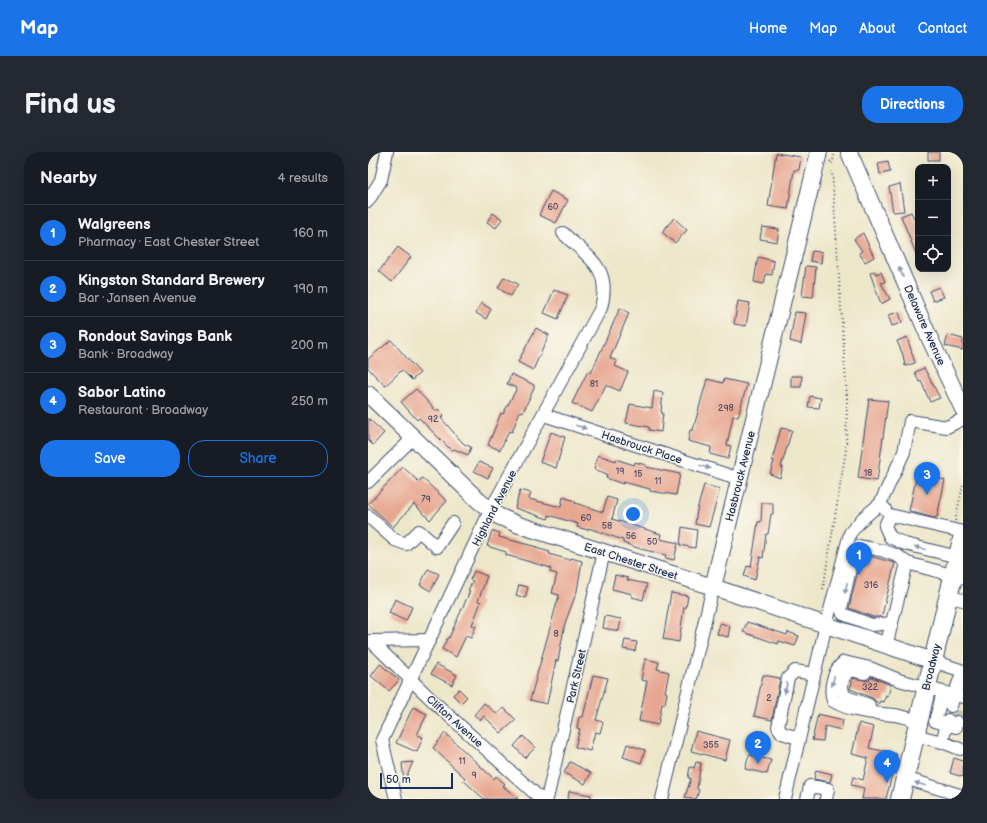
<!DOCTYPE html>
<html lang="en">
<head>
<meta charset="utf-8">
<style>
	body { margin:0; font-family:"Balsamiq Sans",sans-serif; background:#242831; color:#f1f3f6 }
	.controls { position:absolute; right:12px; top:12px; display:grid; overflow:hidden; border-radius:8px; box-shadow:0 4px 16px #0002 }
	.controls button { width:36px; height:36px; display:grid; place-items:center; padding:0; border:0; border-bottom:1px solid #363941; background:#171b24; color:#f1f3f6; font:20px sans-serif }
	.scale { position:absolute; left:12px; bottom:10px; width:73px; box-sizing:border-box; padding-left:4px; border:2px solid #1b2f5e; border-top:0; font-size:11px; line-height:14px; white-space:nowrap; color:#1b2f5e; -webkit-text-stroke:3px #fbf7ec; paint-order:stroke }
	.you { position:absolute; left:265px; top:362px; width:14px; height:14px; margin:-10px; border:3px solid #fff; border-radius:50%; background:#1a73e8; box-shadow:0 0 0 6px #1a73e833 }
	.badge { display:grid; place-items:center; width:26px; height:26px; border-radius:50%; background:#1a73e8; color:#fff; font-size:13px; font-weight:700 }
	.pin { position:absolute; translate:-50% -33px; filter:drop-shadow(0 1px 2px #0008) }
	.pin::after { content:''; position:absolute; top:21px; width:14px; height:12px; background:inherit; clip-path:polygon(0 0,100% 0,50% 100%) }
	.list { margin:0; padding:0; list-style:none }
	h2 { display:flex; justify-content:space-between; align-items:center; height:52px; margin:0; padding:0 16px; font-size:17px }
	h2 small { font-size:13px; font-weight:400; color:#9ea1a6 }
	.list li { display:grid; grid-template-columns:26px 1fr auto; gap:12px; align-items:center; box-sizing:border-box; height:56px; padding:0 16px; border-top:1px solid #363941 }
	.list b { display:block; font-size:15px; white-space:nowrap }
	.list p { margin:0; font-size:13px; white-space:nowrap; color:#9ea1a6 }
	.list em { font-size:13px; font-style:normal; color:#9ea1a6 }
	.actions { display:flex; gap:8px; padding:12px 16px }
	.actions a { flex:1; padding:9px 0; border:1px solid #1a73e8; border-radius:16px; text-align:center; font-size:14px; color:#1a73e8 }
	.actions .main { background:#1a73e8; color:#fff }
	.icon { flex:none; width:22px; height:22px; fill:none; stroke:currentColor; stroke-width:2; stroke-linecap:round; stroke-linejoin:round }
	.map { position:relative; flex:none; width:595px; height:647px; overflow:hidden; border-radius:16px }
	header { display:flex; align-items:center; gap:24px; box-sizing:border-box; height:56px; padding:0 20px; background:#1a73e8; color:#fff }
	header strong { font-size:19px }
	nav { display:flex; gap:22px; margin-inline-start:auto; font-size:14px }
	.intro { display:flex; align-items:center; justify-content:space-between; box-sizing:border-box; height:96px; padding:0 24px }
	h1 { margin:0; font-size:28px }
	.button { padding:10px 18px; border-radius:16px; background:#1a73e8; color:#fff; font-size:14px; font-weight:700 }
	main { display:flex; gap:24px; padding:0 24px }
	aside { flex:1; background:#171b24; border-radius:16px; box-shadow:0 4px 16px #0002 }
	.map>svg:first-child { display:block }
	.building { fill:#e7a690 }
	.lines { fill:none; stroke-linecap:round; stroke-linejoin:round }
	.minor-tunnel { stroke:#c3c2b4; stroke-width:12; stroke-dasharray:12 6; stroke-linecap:butt }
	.minor-casing { stroke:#3a4b6e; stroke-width:14 }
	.major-casing { stroke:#3a4b6e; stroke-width:18 }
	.highway-casing { stroke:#3a4b6e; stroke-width:20 }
	.path { stroke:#3a4b6e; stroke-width:2; stroke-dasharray:1 3; stroke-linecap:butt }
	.minor { stroke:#fff; stroke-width:12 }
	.major { stroke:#fff; stroke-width:16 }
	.highway { stroke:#fff; stroke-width:18 }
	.oneway { fill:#8d97ae }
	.labels { text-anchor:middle; stroke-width:3; stroke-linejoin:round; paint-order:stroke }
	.number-label { font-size:9px; fill:#4e4d6a }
	.street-label { font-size:11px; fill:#1b2f5e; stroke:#fbf7ec }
</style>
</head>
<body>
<header>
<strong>Map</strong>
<nav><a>Home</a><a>Map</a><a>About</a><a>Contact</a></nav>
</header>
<div class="intro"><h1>Find us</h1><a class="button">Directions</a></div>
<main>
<aside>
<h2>Nearby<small>4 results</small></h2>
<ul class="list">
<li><span class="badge">1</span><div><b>Walgreens</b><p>Pharmacy · East Chester Street</p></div><em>160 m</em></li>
<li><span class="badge">2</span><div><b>Kingston Standard Brewery</b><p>Bar · Jansen Avenue</p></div><em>190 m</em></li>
<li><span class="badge">3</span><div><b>Rondout Savings Bank</b><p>Bank · Broadway</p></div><em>200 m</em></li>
<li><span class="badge">4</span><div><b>Sabor Latino</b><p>Restaurant · Broadway</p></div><em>250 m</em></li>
</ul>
<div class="actions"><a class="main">Save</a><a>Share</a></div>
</aside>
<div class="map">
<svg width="595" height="647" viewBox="0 0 595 647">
	<rect width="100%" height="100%" fill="#fbf7ec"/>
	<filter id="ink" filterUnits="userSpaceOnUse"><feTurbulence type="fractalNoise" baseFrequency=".025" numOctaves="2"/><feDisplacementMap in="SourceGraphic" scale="8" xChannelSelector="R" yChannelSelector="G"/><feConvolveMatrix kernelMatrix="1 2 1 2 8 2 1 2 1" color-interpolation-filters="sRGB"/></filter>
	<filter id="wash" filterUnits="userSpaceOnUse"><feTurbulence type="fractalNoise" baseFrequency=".012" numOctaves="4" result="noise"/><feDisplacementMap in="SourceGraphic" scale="16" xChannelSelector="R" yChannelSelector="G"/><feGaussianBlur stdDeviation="0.9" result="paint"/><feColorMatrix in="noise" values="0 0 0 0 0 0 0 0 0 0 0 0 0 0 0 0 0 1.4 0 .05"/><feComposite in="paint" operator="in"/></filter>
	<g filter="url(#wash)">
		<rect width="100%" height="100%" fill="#ede7ca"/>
		<g id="blocks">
			<!-- building -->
			<g class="building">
				<rect x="560" y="0" width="11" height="8"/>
				<path d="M408 1 433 5 431 18H426L420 57 400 54Z"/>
				<path d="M520 9 522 20 512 22 510 11Z"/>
				<path d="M532 32 536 59 525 60 521 35Z"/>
				<path d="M183 39 200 48 188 71 171 63Z"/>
				<path d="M543 60 550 74V107L533 64Z"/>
				<path d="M125 61 134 67 128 76 119 70Z"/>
				<path d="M306 66 319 78 307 91 294 80Z"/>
				<path d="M394 75 411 77 409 90 392 87Z"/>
				<path d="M495 81 506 105 497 110 491 101 494 99 486 87Z"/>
				<path d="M30 95 43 105 24 130 11 119Z"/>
				<path d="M444 99 454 100 453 111 442 109Z"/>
				<path d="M390 105 406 109 404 123 398 122 396 132 386 130Z"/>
				<path d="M438 114 448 115 445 145 434 144Z"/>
				<path d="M506 119 508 122 513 120 517 130 513 131 522 147 513 152 502 121Z"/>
				<path d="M136 125 150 132 143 144 130 136Z"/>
				<path d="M571 135 576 145 565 149 561 139Z"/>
				<path d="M186 138 200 143 190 167 176 161Z"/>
				<path d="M370 149 382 151 378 174 366 172Z"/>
				<path d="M113 151 123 157 118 167 108 161Z"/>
				<path d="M252 156 261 161 242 206 249 209 247 214 260 220 252 239 238 233 224 260 204 251 220 219 223 221Z"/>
				<path d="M427 160 438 161 433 192 422 189Z"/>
				<path d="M531 160 534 171 524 174 520 163Z"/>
				<path d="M168 176 181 183 165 218 150 210Z"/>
				<path d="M580 183 595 187V198L577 194Z"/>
				<path d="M539 185 547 211 537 214 535 203 529 189Z"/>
				<path d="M23 188 52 221 44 228 34 218 17 234 0 216V207Z"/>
				<path d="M556 216 572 246 562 250 553 229 551 230 547 220Z"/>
				<path d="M143 222 166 233V236L155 260 152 259 144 280 141 279 132 298 120 293 133 261 135 262 149 236 139 232Z"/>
				<path d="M423 224H434L433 235H423Z"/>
				<path d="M339 227 355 231 356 227 379 232 370 265 365 264 359 293 363 294 360 307 342 302 343 295 320 289 322 278H325Z"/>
				<path d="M48 237 68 259 70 257 76 263 73 266 87 282 96 292 103 295 100 303 86 297 84 299 51 266 49 268 33 250Z"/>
				<path d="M286 239 295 241 293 260 295 261 293 280 281 278V275L258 271 262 252 284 256Z"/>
				<path d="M442 244 453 246 451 256 440 255Z"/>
				<path d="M501 247 520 249 509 329 490 326Z"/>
				<path d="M0 266 16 281 5 293 0 288Z"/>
				<path d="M413 276 424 278 413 315H415L412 326 402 322 406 309 404 308Z"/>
				<path d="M183 280 197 285 188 316 172 310Z"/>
				<path d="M230 303 248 309V307L266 313 267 310 278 313V315L312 322 308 343 282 339V337L255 330V332L238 326 239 322 226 317Z"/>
				<path d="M111 310 125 316 120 326 106 319Z"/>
				<path d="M35 315 51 330 54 326 79 349 62 368 46 352 25 375 0 352Z"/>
				<path d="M549 322 577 328 569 365 566 366 541 359Z"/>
				<path d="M336 333 352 337 341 375 327 372 329 358Z"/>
				<path d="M152 338 163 341 161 347 193 355 195 345 207 349V351L235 360 239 345 249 348 244 367 293 382 292 387 310 391 306 408 297 406 298 403 273 397 255 391V388L220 376V378L209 375 210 372 181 363 180 367 147 356Z"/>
				<path d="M394 351H405V362H403L400 382H398L395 406 392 405 387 428 376 424 379 414 383 415 390 370H393Z"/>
				<path d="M314 375 329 378 327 396 312 393Z"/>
				<path d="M124 379 132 381 131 385 169 395 168 396 182 400 181 402 202 408 203 406 214 409 209 439 197 471 190 509 188 508 179 552 162 548 191 443 184 441 189 422 182 420 183 416 138 403V400L119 394Z"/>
				<path d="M494 402 527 411 514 463 511 465H505L481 456Z"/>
				<path d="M60 417 71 422 63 439 52 433Z"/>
				<path d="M106 419 119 424 110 449 113 450 104 473 108 474 103 486 98 484 88 505 74 497 80 485 81 486 102 439 100 438 105 429 102 428Z"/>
				<path d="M247 423 260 426 259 428 279 432 275 448 264 445V442L244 437Z"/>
				<path d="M151 433 160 435 157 446 148 443Z"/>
				<path d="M303 441 320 444 318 456 316 455 311 490 295 487Z"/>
				<path d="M27 447 44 455 38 469 21 461Z"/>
				<path d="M237 464 253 467 251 479 235 476Z"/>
				<path d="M379 470 419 483 420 480 431 484 427 494 411 489 410 492 375 480Z"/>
				<path d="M352 471 362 474 360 485 349 482Z"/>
				<path d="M257 488 269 490 267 499 255 497Z"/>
				<path d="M277 507 291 510 289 517 301 520 297 540 299 541 297 552H294L290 573 271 569 279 529 273 528Z"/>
				<path d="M12 512 31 528 21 539 3 524Z"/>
				<path d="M68 512 89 523 84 533 63 522Z"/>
				<path d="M225 523 240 526 228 568 235 570 232 581 227 580 222 599 207 595 212 577 209 576 211 565H215Z"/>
				<path d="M395 523 412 526 404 568 386 564Z"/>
				<path d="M503 525 523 533 520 544 518 543 516 550 512 549 511 552 504 546 482 537 485 526 501 529Z"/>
				<path d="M91 537 99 545 93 551 85 543Z"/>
				<path d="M116 551 129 562 136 556 148 568 133 581 116 564 113 568 106 563Z"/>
				<path d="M45 555 59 562 49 583 55 585 49 600 28 591Z"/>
				<path d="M450 562 475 568 473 578 457 574 455 589 444 588Z"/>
				<path d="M491 571 506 575 501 596 529 602 518 647H494L496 636 483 633 485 625 495 628 500 606 484 602Z"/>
				<path d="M328 579 362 588 357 608 323 599Z"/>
				<path d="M77 581 126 627 128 624 137 632 135 634 150 647H116L95 628 97 626 65 596Z"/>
				<path d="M155 584 167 596 157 606 146 594Z"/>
				<path d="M259 592 277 598 273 611 255 605Z"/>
				<path d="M381 603 403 608 399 622 377 617Z"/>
				<path d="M586 606 595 609V625L582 621Z"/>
				<path d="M45 610 36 630 34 611Z"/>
				<path d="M202 610 223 621 217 632 196 621Z"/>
				<path d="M328 610 333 611 329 637 331 638 328 647H323L317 645 323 626H320L322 615 326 616Z"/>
				<path d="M448 618 464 622 462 630 446 627Z"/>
				<path d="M201 639 223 643V647H200Z"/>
			</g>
		</g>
	</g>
	<g filter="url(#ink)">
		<use href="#blocks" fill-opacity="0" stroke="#3a4b6e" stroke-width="1"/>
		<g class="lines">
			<!-- minor-tunnel -->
			<path class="minor-tunnel" d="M589 570 593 557"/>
			<defs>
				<g id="minor">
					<path d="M0 49 13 28 19 0"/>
					<path d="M176 263 372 327"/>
					<path d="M0 330 45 286"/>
					<path d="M517 357 512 352 536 300 542 269 579 275 595 267"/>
					<path d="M0 364 27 388 38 392 51 379 69 395 85 371"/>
					<path d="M590 405 537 392 522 385 517 374 522 363 595 380"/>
					<path d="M580 445 595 448"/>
					<path d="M524 471 504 473 475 462 473 457 485 404 487 399 492 394 516 399 530 404 539 411 595 426"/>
					<path d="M0 489H3L67 551 173 647"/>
					<path d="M3 489 62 488"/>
					<path d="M518 494 539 411"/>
					<path d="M565 509 595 519"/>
					<path d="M595 519 586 543 595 545"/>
					<path d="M497 521C492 521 485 517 481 520 473 524 472 539 478 545L501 553"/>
					<path d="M575 540 567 569 588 575 589 570"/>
					<path d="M550 568C542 567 534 564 526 563 504 561 484 560 465 549 461 537 465 518 476 510L502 516 531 528 586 543 583 554"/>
					<path d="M547 583 574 590 580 568"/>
					<path d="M430 586 414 581 410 575 420 526 427 519 446 522"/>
					<path d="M574 590 592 597"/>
					<path d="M537 626 595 644"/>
					<path d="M28 647 14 588 122 359 233 156C244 115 221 107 195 81"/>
					<path d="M179 647 236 400"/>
					<path d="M294 647 345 435"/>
					<path d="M417 647 456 481 482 381 495 366 512 352"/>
					<path d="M439 647 442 634 460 637 458 647"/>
				</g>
				<g id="major">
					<path d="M481 0 561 185 595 257"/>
					<path d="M0 242 111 349 130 364 151 373 345 435 565 509"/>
					<path d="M345 435 451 0"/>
				</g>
				<path id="highway" d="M532 647 595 383"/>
			</defs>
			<!-- minor casing -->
			<use href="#minor" class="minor-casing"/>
			<!-- major casing -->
			<use href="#major" class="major-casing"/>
			<!-- highway casing -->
			<use href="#highway" class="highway-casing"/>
			<!-- path -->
			<g class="path">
				<path d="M462 9 464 12 467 0"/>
				<path d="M587 369 595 333"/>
				<path d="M455 437 478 298 479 246 464 19"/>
			</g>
			<!-- minor -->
			<use href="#minor" class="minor"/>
			<!-- major -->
			<use href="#major" class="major"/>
			<!-- highway -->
			<use href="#highway" class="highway"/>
		</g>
		<!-- one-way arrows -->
		<defs><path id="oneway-solid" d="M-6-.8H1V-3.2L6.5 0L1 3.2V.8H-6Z"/></defs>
		<g class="oneway">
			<use href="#oneway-solid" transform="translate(533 120) rotate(-114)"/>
			<use href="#oneway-solid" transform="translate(213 275) rotate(18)"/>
			<use href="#oneway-solid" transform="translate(337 315) rotate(18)"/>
			<use href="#oneway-solid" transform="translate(552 396) rotate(-166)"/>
			<use href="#oneway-solid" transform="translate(478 436) rotate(103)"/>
			<use href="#oneway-solid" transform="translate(465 529) rotate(104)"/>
			<use href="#oneway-solid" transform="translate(418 536) rotate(102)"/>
			<use href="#oneway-solid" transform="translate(552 632) rotate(-162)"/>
		</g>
	</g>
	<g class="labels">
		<!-- number labels -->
		<g class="number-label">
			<text x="185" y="58">60</text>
			<text x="226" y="235">81</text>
			<text x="358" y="259">298</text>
			<text x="65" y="270">92</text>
			<text x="252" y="322">19</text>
			<text x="500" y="324">18</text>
			<text x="270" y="325">15</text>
			<text x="290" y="332">11</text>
			<text x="58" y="350">79</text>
			<text x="218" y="369">60</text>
			<text x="239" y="377">58</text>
			<text x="263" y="387">56</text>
			<text x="284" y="393">50</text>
			<text x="503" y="436">316</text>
			<text x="188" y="485">8</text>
			<text x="502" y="538">322</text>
			<text x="401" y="549">2</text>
			<text x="343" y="596">355</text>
			<text x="94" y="612">11</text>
			<text x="106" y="626">9</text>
		</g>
		<!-- street labels -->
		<g class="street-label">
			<text transform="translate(557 173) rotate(66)" y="4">Delaware Avenue</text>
			<text transform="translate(274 295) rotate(18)" y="4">Hasbrouck Place</text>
			<text transform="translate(372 324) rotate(-76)" y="4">Hasbrouck Avenue</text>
			<text transform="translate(126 356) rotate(-63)" y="4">Highland Avenue</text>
			<text transform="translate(263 409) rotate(18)" y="4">East Chester Street</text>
			<text transform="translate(563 515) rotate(-76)" y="4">Broadway</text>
			<text transform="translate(208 524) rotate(-77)" y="4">Park Street</text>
			<text transform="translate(87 569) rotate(42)" y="4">Clifton Avenue</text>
		</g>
	</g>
</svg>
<div class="controls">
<button>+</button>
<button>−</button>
<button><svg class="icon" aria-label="locate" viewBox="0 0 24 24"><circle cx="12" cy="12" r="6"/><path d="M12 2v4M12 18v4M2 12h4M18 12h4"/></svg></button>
</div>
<div class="scale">50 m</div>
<div class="you"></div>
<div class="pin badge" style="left:491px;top:423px">1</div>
<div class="pin badge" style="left:390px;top:612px">2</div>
<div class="pin badge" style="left:559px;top:343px">3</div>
<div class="pin badge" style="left:519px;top:631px">4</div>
</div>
</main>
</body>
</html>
